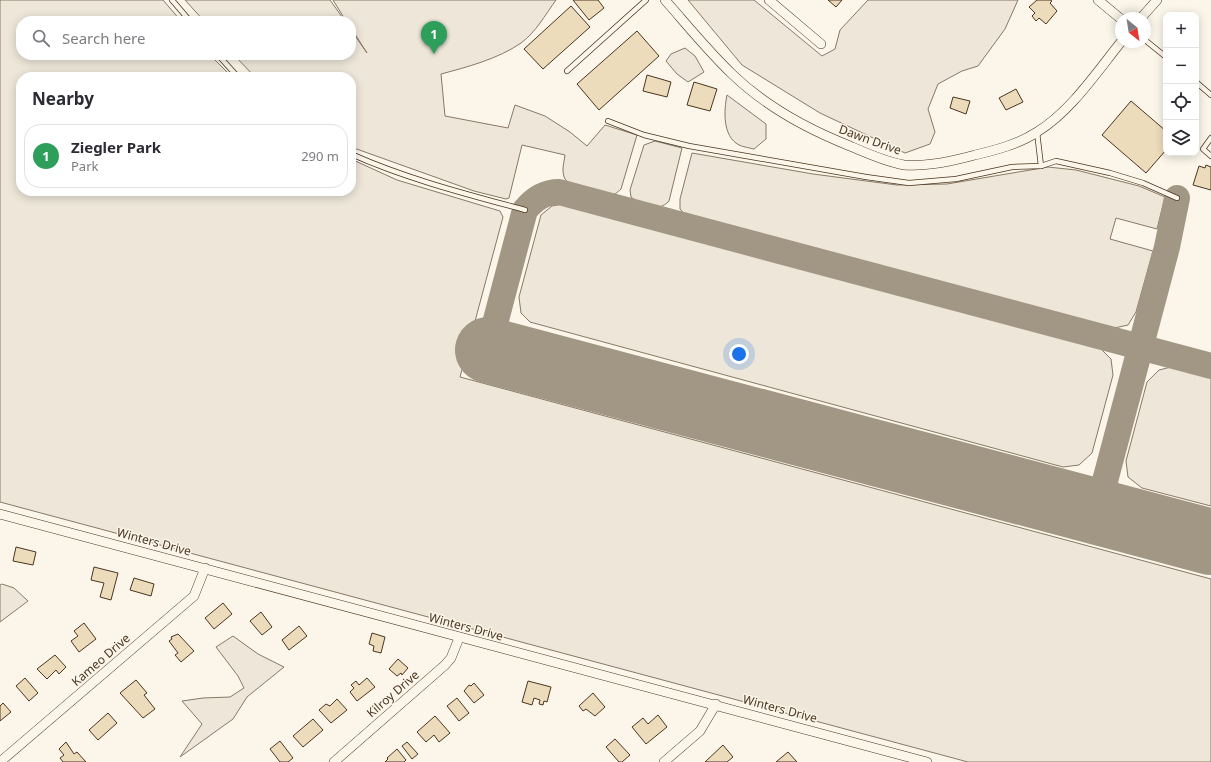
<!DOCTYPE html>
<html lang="en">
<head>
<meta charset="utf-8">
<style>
	body { margin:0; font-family:"Noto Sans",sans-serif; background:#f2f2f3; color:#2b2b33 }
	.controls { position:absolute; right:12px; top:12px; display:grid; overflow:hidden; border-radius:8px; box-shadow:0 2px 10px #0003 }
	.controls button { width:36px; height:36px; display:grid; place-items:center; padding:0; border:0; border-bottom:1px solid #e1e1e2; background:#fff; color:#2b2b33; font:20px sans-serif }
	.compass { position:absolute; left:1115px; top:12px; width:36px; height:36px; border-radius:50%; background:#fff; box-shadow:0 2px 10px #0003; rotate:150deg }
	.you { position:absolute; left:739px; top:354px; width:14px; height:14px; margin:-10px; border:3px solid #fff; border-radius:50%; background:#1a73e8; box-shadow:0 0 0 6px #1a73e833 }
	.badge { display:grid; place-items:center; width:26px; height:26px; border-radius:50%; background:#111827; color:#fff; font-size:13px; font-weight:700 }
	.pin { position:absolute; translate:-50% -33px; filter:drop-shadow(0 1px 2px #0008) }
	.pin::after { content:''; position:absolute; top:21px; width:14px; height:12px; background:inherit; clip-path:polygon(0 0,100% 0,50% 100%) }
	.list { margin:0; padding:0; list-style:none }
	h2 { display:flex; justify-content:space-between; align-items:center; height:52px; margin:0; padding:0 16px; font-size:17px }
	h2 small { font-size:13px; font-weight:400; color:#7c7c81 }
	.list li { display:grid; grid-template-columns:26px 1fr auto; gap:12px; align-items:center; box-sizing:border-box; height:64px; margin:0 8px 8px; padding:0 8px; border:1px solid #e1e1e2; border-radius:16px }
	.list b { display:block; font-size:15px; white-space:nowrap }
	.list p { margin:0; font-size:13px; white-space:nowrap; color:#7c7c81 }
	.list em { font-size:13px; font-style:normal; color:#7c7c81 }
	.icon { flex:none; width:22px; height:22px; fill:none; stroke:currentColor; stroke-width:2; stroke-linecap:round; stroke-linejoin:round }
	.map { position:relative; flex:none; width:1211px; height:762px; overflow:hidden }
	.search { position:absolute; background:#fff; box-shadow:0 2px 10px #0003; left:16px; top:16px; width:340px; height:44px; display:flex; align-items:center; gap:10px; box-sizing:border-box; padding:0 14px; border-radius:16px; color:#7c7c81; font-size:15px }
	.panel { position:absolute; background:#fff; box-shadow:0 2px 10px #0003; left:16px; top:72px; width:340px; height:124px; border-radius:16px }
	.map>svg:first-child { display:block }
	.green { fill:#ede6d9; stroke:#887966 }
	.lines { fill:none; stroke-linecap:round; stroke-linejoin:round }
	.taxiway { stroke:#a29684; stroke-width:26 }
	.runway { stroke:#a29684; stroke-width:66 }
	.building { fill:#ecdcbc; stroke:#4a3520 }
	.service-casing { stroke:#4a3520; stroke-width:6 }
	.minor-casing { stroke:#4a3520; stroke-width:10 }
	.service { stroke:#fbf6e9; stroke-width:4.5 }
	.minor { stroke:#fbf6e9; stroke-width:9 }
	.labels { text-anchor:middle; stroke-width:3; stroke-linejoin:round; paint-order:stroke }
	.street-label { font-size:12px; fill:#4a3520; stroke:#fbf6e9 }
</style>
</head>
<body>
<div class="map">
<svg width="1211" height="762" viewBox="0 0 1211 762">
	<rect width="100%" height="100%" fill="#fbf6e9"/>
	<!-- green -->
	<g class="green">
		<path d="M0 0H163L181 21H21V55H210L232 77H21V191H351V159L397 180 500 211 503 217 460 377 1211 579V762H968L0 502Z"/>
		<path d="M185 0H330L345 21H204Z"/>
		<path d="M333 0H556C545 15 536 32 521 43 498 59 467 67 441 74L445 116 508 128 515 105 545 116 570 132 587 146 605 125 637 135 621 189C618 192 613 196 608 196 599 196 570 186 565 179 561 171 564 163 565 155L522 145 509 198 506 199 474 191 351 147V77H255L234 55H351V30L367 53 351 28V21H346Z"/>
		<path d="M688 0H754L822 56 835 49 840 30 868 0H1018L1005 29 978 66 962 71 938 84 928 109 935 132 930 144 905 153 820 113 742 65Z"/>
		<path d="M685 48 695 56 704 72 688 82 677 74 666 61 671 54Z"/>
		<path d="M727 95 766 124V139L754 149C750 148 743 147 739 145 722 136 724 110 727 95Z"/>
		<path d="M655 141 682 148 669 201C658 213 642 206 631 197L630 190 644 145Z"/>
		<path d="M692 153 813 174 897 185 947 184 1048 167 1076 170 1139 186 1165 197 1157 229 1116 218 1110 239 1153 251 1136 312 1128 325 1110 329 686 216 680 209V199Z"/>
		<path d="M568 203 1100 348 1111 359 1113 375 1092 453 1079 465 1063 467 530 322 521 313 519 297 541 215 552 206Z"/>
		<path d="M1175 366 1211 377V506L1142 488 1128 477 1126 461 1147 382 1159 370Z"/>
		<path d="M2 584 14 588 28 601 0 622V585Z"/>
		<path d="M233 636 258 654 284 667 247 697 233 719 180 757 202 724 182 701 203 698 230 697 244 688 238 676 216 647Z"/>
	</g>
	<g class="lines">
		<!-- taxiway -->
		<g class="taxiway">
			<path d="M488 350 525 210C534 199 544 192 559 192L1211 366"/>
			<path d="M1105 481C1105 498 1121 511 1132 521"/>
			<path d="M1067 504C1083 501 1097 496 1105 481L1167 247 1177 198"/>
		</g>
		<!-- runway -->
		<path class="runway" d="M488 350 1211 542"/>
	</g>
	<!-- building -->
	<g class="building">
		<path d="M573 0H598L604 8 589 20Z"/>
		<path d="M828 0H842L836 7Z"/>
		<path d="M1037 0H1050L1052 1 1050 3 1057 11 1046 24 1039 18 1036 21 1032 16 1035 13 1029 7Z"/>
		<path d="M571 6 590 27 543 69 524 49Z"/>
		<path d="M637 31 659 56 599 110 577 84Z"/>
		<path d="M647 75 671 82 667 97 643 91Z"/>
		<path d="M694 82 717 89 710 111 687 105Z"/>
		<path d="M1016 89 1023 102 1006 110 999 98Z"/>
		<path d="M953 97 970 101 966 114 950 108Z"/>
		<path d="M1131 101 1166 131V150L1146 173 1102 135Z"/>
		<path d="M1206 165 1211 167V190L1193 185 1199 166 1205 168Z"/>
		<path d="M16 547 36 552 33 565 13 561Z"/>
		<path d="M94 567 118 573 111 600 100 597 104 583 91 580Z"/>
		<path d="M134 578 154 584 151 596 130 590Z"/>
		<path d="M223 603 232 614 214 629 205 618Z"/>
		<path d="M261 612 272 627 262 635 250 621Z"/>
		<path d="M84 623 96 639 79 652 71 641 78 636 74 631Z"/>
		<path d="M299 626 307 636 289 650 282 640Z"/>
		<path d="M372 633 385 637 381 653 373 651 374 646 369 644Z"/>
		<path d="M178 634 194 651 181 662 175 655 178 653 169 641 172 639 171 637Z"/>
		<path d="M55 655 66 667 59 674 56 670 47 679 37 669Z"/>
		<path d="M398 659 408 668 402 675 401 673 397 676 389 669Z"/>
		<path d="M25 678 38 693 29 701 16 686Z"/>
		<path d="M367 678 375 687 357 701 350 692 354 688 351 685 356 681 359 685Z"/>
		<path d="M136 680 147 693 144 695 155 709 143 718 120 693Z"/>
		<path d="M528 681 551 687 547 702 544 701 543 705 539 704 540 700 534 698 532 705 522 702Z"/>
		<path d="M474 683 484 695 474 703 464 691 469 685 471 686Z"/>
		<path d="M593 693 605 707 595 716 586 709 583 711 579 706Z"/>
		<path d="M457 698 469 713 459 721 447 706Z"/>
		<path d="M337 699 347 710 331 723 319 710 326 704 330 706Z"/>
		<path d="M3 703 11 712 0 721V706Z"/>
		<path d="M108 713 117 723 98 740 89 730Z"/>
		<path d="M658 715 667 727 646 744 632 727 643 718 648 724Z"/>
		<path d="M435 716 450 733 439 742 434 735 426 742 417 732Z"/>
		<path d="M313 719 323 730 303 747 293 736Z"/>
		<path d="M615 739 630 755 622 762H619L606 747Z"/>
		<path d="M280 741 293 758 288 762H280L270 749Z"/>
		<path d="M66 742 74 754 77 752 86 762H63L60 758 64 755 59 749Z"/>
		<path d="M407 742 418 754 412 759 402 746Z"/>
		<path d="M723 745 733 757 727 762H705Z"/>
		<path d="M397 749 406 760 404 762H385L388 759 387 758Z"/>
		<path d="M788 752 797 762H776Z"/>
	</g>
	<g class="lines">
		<defs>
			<g id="service">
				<path d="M172 0 190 21"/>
				<path d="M1145 40 1166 57"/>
				<path d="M218 55 238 77"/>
				<path d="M567 71 646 0"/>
				<path d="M1196 82 1211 95"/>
				<path d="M608 121 644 135 689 146 866 177 909 183 956 179 1012 167 1041 166 1056 161 1110 173 1143 183 1177 198"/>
				<path d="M1037 132 1041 166"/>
				<path d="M1211 138 1203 149 1211 156"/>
				<path d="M351 154C407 179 466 194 525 210"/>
			</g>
			<g id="minor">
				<path d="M665 0C687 25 708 51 732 74 765 106 807 129 850 146 866 153 886 162 904 165 927 167 953 161 975 155 996 150 1019 144 1037 132 1071 111 1096 73 1121 42"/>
				<path d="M769 0 821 44"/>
				<path d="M1098 0 1121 19"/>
				<path d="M1141 18 1157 0"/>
				<path d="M0 514 927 762"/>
				<path d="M0 762 194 596 205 568"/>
				<path d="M334 762 445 665 451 658 459 638"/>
				<path d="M664 762 700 731 716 704"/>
			</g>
		</defs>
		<!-- service casing -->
		<use href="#service" class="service-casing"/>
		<!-- minor casing -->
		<use href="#minor" class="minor-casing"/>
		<!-- service -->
		<use href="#service" class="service"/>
		<!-- minor -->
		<use href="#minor" class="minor"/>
	</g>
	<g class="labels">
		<!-- street labels -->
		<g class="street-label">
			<text transform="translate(870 140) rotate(20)" y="4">Dawn Drive</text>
			<text transform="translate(154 542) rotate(15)" y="4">Winters Drive</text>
			<text transform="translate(466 627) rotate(15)" y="4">Winters Drive</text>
			<text transform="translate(101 660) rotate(-41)" y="4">Kameo Drive</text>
			<text transform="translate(393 694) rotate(-41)" y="4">Kilroy Drive</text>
			<text transform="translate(780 709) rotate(15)" y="4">Winters Drive</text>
		</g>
	</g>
</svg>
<div class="controls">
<button>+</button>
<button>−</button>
<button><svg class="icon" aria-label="locate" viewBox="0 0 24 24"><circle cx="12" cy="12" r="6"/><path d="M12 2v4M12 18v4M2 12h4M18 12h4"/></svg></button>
<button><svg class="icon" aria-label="layers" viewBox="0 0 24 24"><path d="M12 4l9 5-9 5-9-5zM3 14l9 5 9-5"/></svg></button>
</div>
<svg class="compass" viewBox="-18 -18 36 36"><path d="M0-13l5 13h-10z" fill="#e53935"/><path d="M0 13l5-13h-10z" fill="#7c7c81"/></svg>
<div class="you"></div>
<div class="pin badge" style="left:434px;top:54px;background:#2e9e5b">1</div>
<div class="search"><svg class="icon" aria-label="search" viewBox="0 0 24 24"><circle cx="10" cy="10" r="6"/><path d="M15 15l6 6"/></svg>Search here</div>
<section class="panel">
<h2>Nearby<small></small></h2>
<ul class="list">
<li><span class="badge" style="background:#2e9e5b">1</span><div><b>Ziegler Park</b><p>Park</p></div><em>290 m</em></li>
</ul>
</section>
</div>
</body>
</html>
